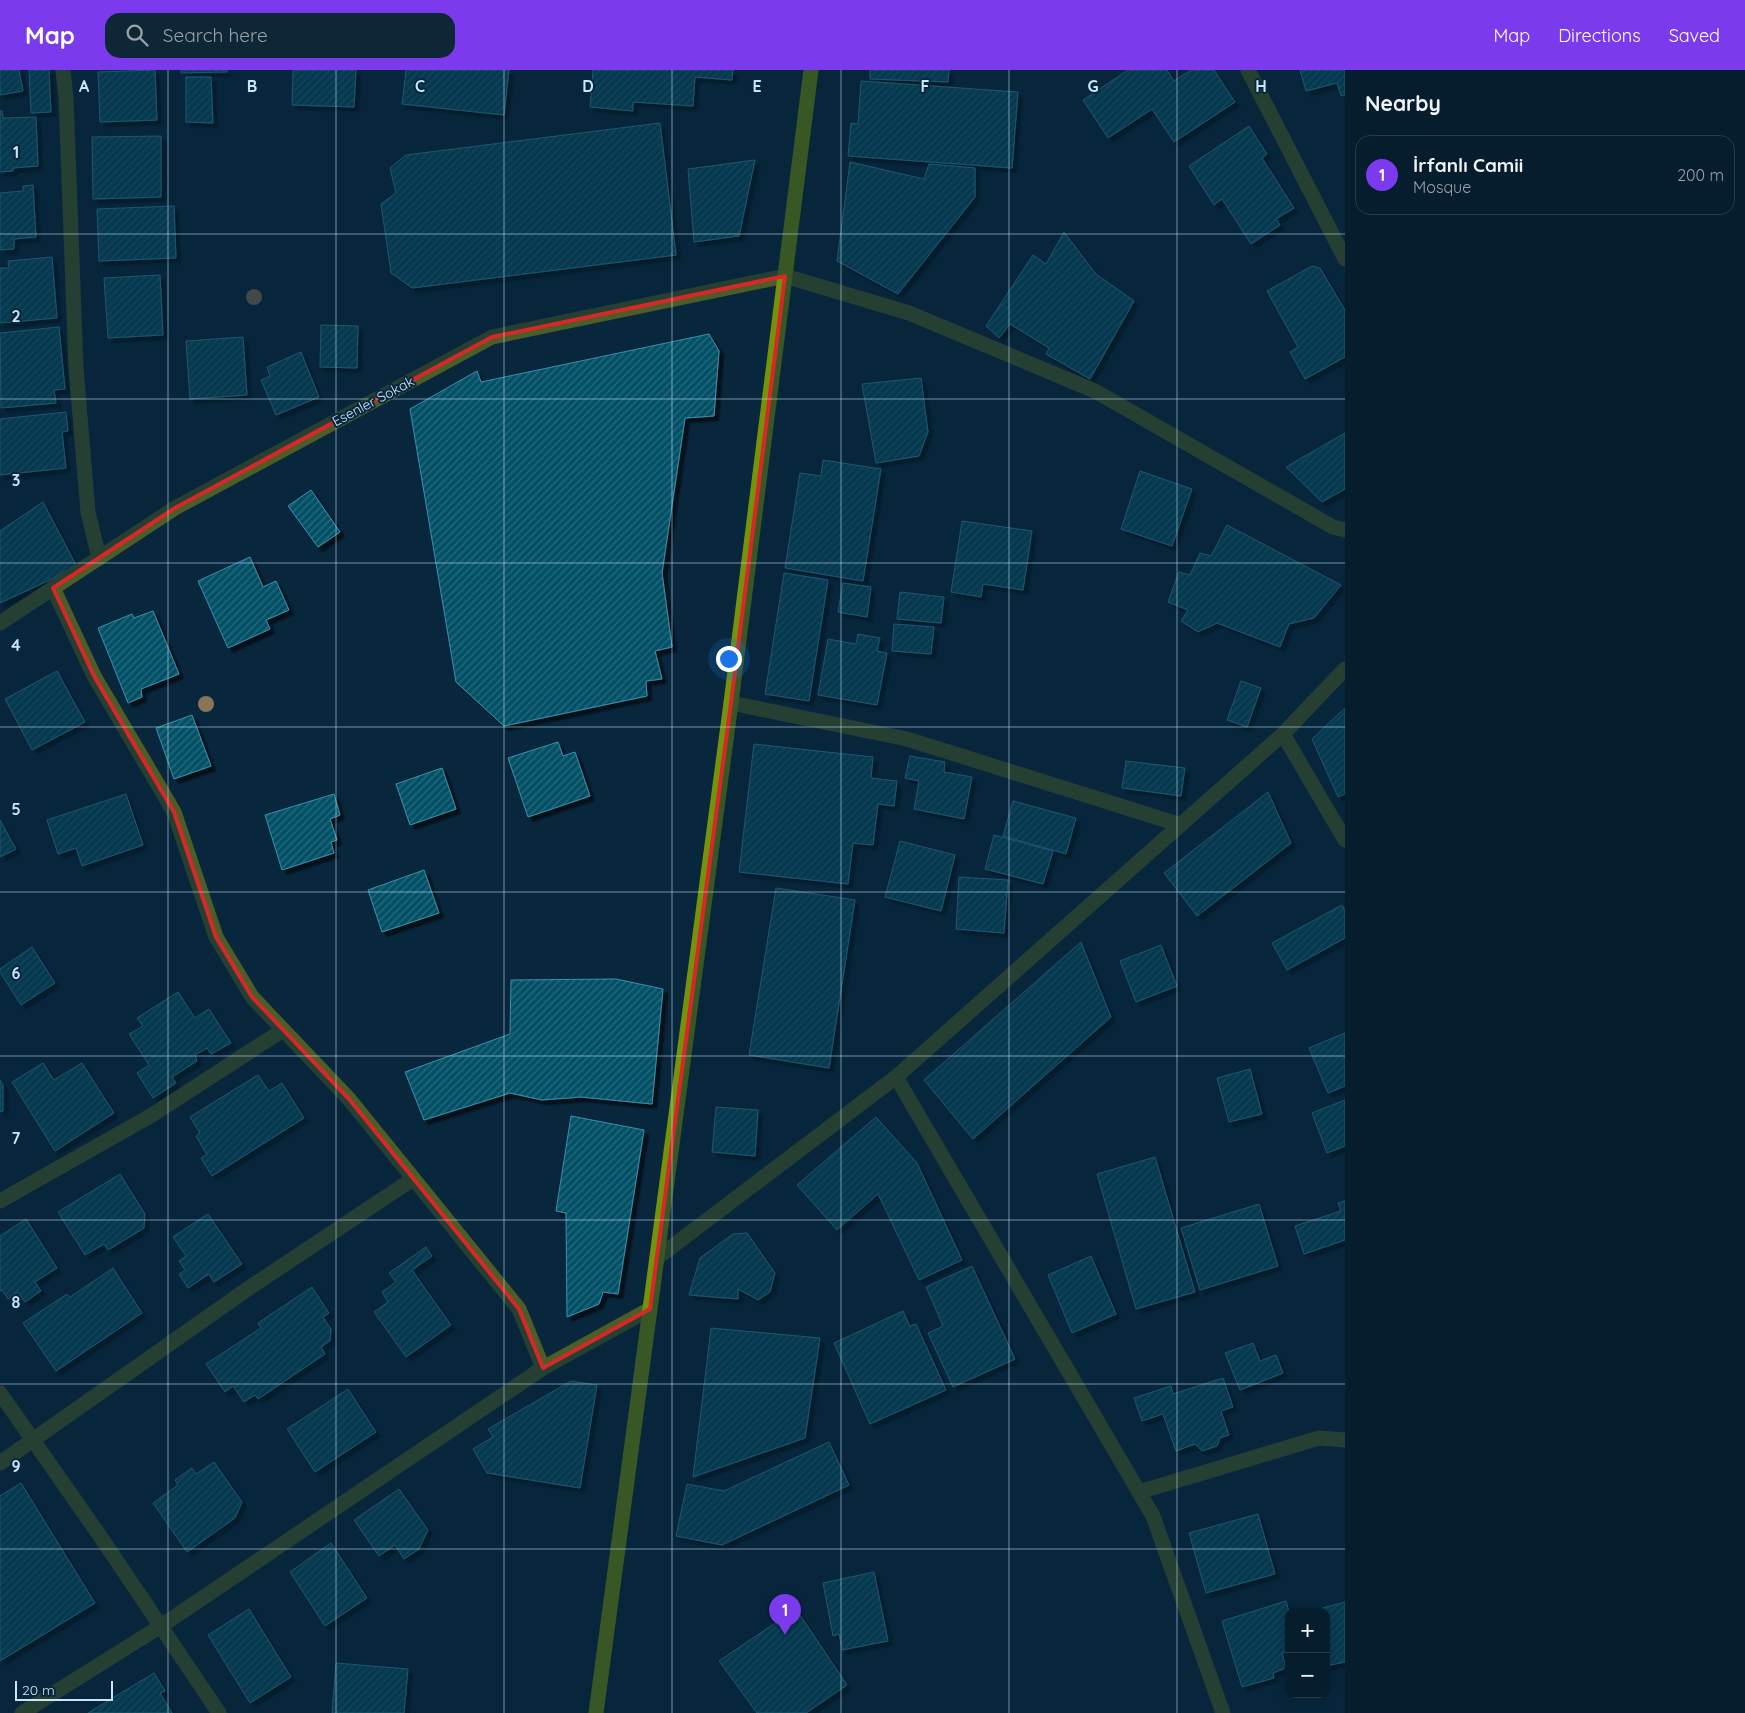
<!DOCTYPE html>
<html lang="en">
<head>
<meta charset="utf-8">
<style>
	body { margin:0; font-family:Quicksand,sans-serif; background:#0f2636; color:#f1f3f6 }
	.controls { position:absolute; right:15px; bottom:15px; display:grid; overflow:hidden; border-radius:10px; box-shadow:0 2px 8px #0003 }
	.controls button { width:45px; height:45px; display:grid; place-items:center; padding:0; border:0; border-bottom:1px solid #273b4a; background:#061d2e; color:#f1f3f6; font:25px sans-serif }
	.scale { position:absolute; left:15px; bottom:12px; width:98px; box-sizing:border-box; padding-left:5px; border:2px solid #c8e5fe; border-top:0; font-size:14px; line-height:18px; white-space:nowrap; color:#c8e5fe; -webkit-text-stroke:4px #08273d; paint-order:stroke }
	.you { position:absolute; left:728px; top:588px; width:18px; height:18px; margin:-12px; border:4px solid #fff; border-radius:50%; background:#1a73e8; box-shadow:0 0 0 8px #1a73e833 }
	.badge { display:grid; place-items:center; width:32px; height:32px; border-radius:50%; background:#7c3aed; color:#fff; font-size:16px; font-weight:700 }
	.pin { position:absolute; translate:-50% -41px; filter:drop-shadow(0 1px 2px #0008) }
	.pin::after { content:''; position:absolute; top:26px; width:18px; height:15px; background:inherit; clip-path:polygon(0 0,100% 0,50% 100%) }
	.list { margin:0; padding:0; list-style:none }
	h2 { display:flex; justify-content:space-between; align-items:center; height:65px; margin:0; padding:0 20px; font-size:21px }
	h2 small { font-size:16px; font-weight:400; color:#98a2aa }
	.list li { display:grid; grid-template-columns:32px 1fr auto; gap:15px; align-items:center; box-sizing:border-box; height:80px; margin:0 10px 10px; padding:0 10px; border:1px solid #273b4a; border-radius:15px }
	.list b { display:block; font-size:19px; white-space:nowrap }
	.list p { margin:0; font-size:16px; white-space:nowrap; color:#98a2aa }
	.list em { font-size:16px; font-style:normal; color:#98a2aa }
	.icon { flex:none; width:28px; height:28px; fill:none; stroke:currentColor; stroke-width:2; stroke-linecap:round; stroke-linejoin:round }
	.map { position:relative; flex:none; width:1345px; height:1643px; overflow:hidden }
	header { display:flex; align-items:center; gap:30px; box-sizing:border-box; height:70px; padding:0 25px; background:#7c3aed; color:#fff }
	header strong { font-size:24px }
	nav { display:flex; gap:28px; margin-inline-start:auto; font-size:18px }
	.search { width:350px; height:45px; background:#0f2636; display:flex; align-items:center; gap:12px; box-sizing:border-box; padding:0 18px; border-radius:15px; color:#98a2aa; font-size:19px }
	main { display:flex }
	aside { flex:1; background:#061d2e }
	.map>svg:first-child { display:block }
	.building { fill:url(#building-hatch); stroke:#3a90ad; filter:url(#shadow) }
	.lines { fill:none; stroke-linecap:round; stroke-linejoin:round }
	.minor { stroke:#4d5d28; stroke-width:15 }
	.major { stroke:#74930a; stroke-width:15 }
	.tree { fill:#8b7358 }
	.marked { fill:none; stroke:#d62828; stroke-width:4; stroke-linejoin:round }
	.grid { fill:none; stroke:#c8e5fe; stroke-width:1; stroke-opacity:0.55 }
	.labels { text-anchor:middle; stroke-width:4; stroke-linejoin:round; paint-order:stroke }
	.street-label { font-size:14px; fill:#c8e5fe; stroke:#08273d }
	.grid-label { font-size:16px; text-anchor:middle; font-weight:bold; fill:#c8e5fe; stroke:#08273d; stroke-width:4; stroke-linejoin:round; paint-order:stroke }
</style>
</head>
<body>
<header>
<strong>Map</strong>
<div class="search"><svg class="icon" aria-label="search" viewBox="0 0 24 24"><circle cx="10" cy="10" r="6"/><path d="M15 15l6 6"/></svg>Search here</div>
<nav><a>Map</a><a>Directions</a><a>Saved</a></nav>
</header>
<main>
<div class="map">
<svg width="1345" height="1643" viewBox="0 0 1345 1643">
	<defs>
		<pattern id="building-hatch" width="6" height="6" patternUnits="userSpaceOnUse" patternTransform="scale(1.25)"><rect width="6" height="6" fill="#065166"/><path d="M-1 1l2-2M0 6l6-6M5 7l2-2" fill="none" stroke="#296a7d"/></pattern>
		<filter id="shadow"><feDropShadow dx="4.5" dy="4.5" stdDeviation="1" flood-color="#0009"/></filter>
	</defs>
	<rect width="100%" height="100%" fill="#08273d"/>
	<!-- building -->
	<g class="building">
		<path d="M0 0H19L23 21 0 25Z"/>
		<path d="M29 0H49L51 42 31 43Z"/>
		<path d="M155 0 157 50 100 52 98 2Z"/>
		<path d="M181 0H227V2L181 3Z"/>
		<path d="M293 0H356L354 37 292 35Z"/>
		<path d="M406 0H509L504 45 402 34Z"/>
		<path d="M593 0H733L732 10 695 7 693 36 633 32V41L590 37Z"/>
		<path d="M870 0H949L948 12 870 9Z"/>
		<path d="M1128 0H1167L1174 11 1191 0H1214L1235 32 1174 72 1152 39 1108 68 1083 30Z"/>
		<path d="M1300 0H1345V25L1341 26 1337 13 1306 21Z"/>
		<path d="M186 7H211L213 53 186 52Z"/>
		<path d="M861 11 1018 22 1012 98 848 86 851 53 858 54Z"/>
		<path d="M0 41H2L3 48 36 47 38 96 13 98V101L0 102Z"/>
		<path d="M660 53 676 185 412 218 391 203 381 134 396 123 390 98 406 85Z"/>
		<path d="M1249 56 1267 84 1262 88 1294 138 1276 149 1280 155 1251 174 1222 129 1214 135 1189 96Z"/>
		<path d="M161 66V127L93 129 92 67Z"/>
		<path d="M755 90 739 166 694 172 688 99Z"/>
		<path d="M850 92 924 109 929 94 975 98V127L898 224 837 191Z"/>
		<path d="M33 115 36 167 14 169V179L0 180V123L23 121V116Z"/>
		<path d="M174 136 176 188 99 191 97 139Z"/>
		<path d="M1064 162 1096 204 1134 231 1090 309 1046 284 1049 278 1010 254 999 268 986 256 1033 185 1046 194Z"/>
		<path d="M52 187 57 248 0 253V198H9L8 191Z"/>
		<path d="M1312 196 1320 198 1345 240V287L1305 309 1290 282 1298 277 1267 221Z"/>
		<path d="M160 205 163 265 108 268 104 208Z"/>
		<path d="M321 255 358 256 357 298 320 297Z"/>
		<path d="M59 257 65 319 54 320 56 333 1 338 0 263Z"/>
		<path d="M709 264 719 281 714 346 685 348 662 503 672 577 655 581 662 609 646 611 647 626 504 656 456 612 410 339 477 301 481 312Z"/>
		<path d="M243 267 247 325 190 329 186 271Z"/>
		<path d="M301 282 319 327 276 345 261 310 270 306 267 297Z"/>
		<path d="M921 308 928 362 919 386 876 393 862 314Z"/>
		<path d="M66 342 68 361 62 362 66 398 0 405V349Z"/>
		<path d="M1345 363V419L1322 432 1286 397Z"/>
		<path d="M823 390 881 399 863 511 785 498 800 403 821 406Z"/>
		<path d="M1140 401 1192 419 1172 476 1121 459Z"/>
		<path d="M311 420 340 462 318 477 288 436Z"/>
		<path d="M43 432 76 495 52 509 0 533V461Z"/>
		<path d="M962 451 1032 461 1023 520 983 514 981 527 951 522Z"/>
		<path d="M1227 455 1341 515 1314 548 1289 554 1280 577 1217 553 1198 562 1181 551 1188 540 1168 532 1179 502 1190 505 1200 483 1211 486Z"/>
		<path d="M250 487 263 517 276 511 289 540 266 550 270 559 228 578 198 511Z"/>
		<path d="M784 503 828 510 809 631 765 624Z"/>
		<path d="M843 513 871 517 867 547 838 542Z"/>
		<path d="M900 522 944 527 941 553 897 549Z"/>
		<path d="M153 541 179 604 141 619 142 627 128 633 98 558 132 544 134 548Z"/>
		<path d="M894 554 934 557 931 584 892 581Z"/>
		<path d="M858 564 880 568 877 581 887 583 877 635 818 625 828 569 856 574Z"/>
		<path d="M57 601 85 652 32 680 5 629Z"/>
		<path d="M1241 611 1261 618 1247 657 1227 650Z"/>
		<path d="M1345 638V724L1338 727 1312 669Z"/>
		<path d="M192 645 211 696 174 709 156 658Z"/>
		<path d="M558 672 563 686 575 682 590 726 528 747 508 688Z"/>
		<path d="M754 674 873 687 871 708 897 711 894 736 878 734 873 775 853 773 848 814 739 802Z"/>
		<path d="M910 686 945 692 944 702 972 707 964 749 914 739 919 711 905 708Z"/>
		<path d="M1126 691 1185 698 1181 726 1122 718Z"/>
		<path d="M442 698 456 739 410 755 396 714Z"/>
		<path d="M1268 722 1291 773 1197 846 1164 803Z"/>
		<path d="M126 724 143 775 82 796 76 778 58 784 47 750Z"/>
		<path d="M334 724 340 745 330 749 337 770 331 772 334 783 282 800 265 745Z"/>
		<path d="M1013 731 1076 748 1066 784 1003 766Z"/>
		<path d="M0 750 16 779 0 787Z"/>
		<path d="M994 765 1053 781 1043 814 985 799Z"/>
		<path d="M900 771 955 785 941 841 885 827Z"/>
		<path d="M424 800 439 843 382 862 368 820Z"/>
		<path d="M959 807 1008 810 1004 863 956 859Z"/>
		<path d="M776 818 855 830 829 998 749 985Z"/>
		<path d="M1342 835 1345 841V868L1287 900 1272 873Z"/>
		<path d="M1081 872 1111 947 973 1069 924 1010Z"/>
		<path d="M1161 875 1177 916 1136 932 1120 891Z"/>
		<path d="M32 877 55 913 21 935 0 902V899Z"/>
		<path d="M616 909 663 919 652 1034 581 1027 542 1030 510 1023 424 1050 405 1002 510 964 511 910Z"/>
		<path d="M178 922 195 948 209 939 231 973 211 984 207 978 195 985 197 991 172 1007 176 1013 153 1028 137 1003 149 995 129 964 143 956 137 948Z"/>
		<path d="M1345 963V1016L1328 1023 1309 978Z"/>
		<path d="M43 993 54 1010 82 993 114 1043 55 1081 12 1012Z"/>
		<path d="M1250 999 1262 1044 1229 1052 1217 1008Z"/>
		<path d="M258 1005 269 1021 282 1013 304 1048 212 1106 201 1088 207 1085 196 1066 200 1063 190 1047Z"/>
		<path d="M0 1010 3 1015V1041L0 1042Z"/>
		<path d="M1345 1030V1076L1327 1083 1312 1043Z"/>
		<path d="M716 1037 758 1040 755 1086 712 1082Z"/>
		<path d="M571 1046 644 1060 618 1224 603 1222 599 1234 567 1247 566 1143 556 1141Z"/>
		<path d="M876 1047 917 1093 962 1190 919 1210 878 1124 837 1160 797 1115Z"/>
		<path d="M1155 1087 1195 1222 1136 1239 1097 1104Z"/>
		<path d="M120 1104 145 1144 144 1158 108 1180 104 1174 85 1185 58 1142Z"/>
		<path d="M1345 1131V1170L1304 1184 1295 1156 1341 1141 1338 1133Z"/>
		<path d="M1259 1134 1278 1196 1200 1220 1181 1158Z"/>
		<path d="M208 1144 242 1194 214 1212 209 1204 188 1218 179 1204 185 1200 179 1191 186 1186 173 1167Z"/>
		<path d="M26 1149 57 1198 35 1212 41 1221 25 1232 18 1222 8 1229 2 1220 0 1221V1166Z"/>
		<path d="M747 1163 775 1203 770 1222 758 1230 738 1219V1229L689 1225 700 1188 733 1164Z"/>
		<path d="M426 1177 432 1186 412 1200 451 1255 406 1287 374 1242 388 1232 382 1222 396 1212 389 1203Z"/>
		<path d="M1091 1186 1116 1244 1072 1263 1048 1205Z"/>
		<path d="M972 1196 1015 1289 953 1317 928 1263 943 1256 926 1217Z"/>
		<path d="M113 1198 142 1243 56 1301 23 1253 67 1224 70 1227Z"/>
		<path d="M312 1217 329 1243 323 1247 331 1259 330 1271 321 1277 325 1284 258 1329 255 1325 244 1332 233 1316 225 1322 206 1294 261 1258 258 1253Z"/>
		<path d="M903 1241 910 1256 916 1254 946 1320 870 1354 834 1273Z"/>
		<path d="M711 1258 820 1268 805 1368 693 1407Z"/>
		<path d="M1253 1273 1260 1291 1276 1285 1283 1303 1240 1320 1225 1283Z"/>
		<path d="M1223 1308 1233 1337 1221 1341 1229 1365 1220 1368 1217 1376 1202 1381 1195 1374 1176 1381 1163 1344 1142 1351 1134 1328 1171 1316 1173 1324Z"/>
		<path d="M571 1311 597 1315 580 1418 487 1403 473 1379 493 1367 488 1359Z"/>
		<path d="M348 1319 376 1362 315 1402 287 1359Z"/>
		<path d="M829 1372 849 1415 722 1475 676 1466 687 1414 724 1421Z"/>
		<path d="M214 1392 242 1432 235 1448 187 1482 153 1433 178 1415 175 1410 192 1398 196 1404Z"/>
		<path d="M21 1413 95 1533 0 1591V1426Z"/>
		<path d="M399 1419 428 1460 419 1479 404 1489 395 1475 379 1486 354 1450Z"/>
		<path d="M1258 1444 1275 1504 1206 1523 1189 1463Z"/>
		<path d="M331 1473 367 1528 325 1556 290 1502Z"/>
		<path d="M874 1502 888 1571 842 1580 839 1564 833 1566 823 1513Z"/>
		<path d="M1286 1531 1289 1542V1562L1286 1563 1289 1572V1581L1282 1583 1286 1598 1273 1603 1274 1608 1242 1617 1222 1551Z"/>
		<path d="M1345 1532V1592L1326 1596V1542H1308Z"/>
		<path d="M249 1539 291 1607 250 1633 208 1565Z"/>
		<path d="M796 1539 847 1615 806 1643H757L719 1591Z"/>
		<path d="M336 1593 408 1599 404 1643H332Z"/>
		<path d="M154 1603 165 1621 160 1623 172 1643H88Z"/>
	</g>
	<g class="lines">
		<!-- minor -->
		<g class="minor">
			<path d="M63 0 66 28 76 298 88 442 99 488"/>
			<path d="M1248 0 1345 189"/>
			<path d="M53 518 94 606 174 742 216 867 252 927 349 1029 519 1239 543 1298"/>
			<path d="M0 553 175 438 492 267 785 206 909 243 1095 321 1333 457 1345 460"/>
			<path d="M731 633 907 669 1181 755"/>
			<path d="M1283 664 1345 770"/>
			<path d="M896 1007 1153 1446 1223 1643"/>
			<path d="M0 1131 152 1045 283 960"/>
			<path d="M657 1188 896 1007 1283 664 1345 599"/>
			<path d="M0 1323 100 1466 219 1643"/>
			<path d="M0 1393 249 1218 413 1109"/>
			<path d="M1139 1422 1319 1368 1345 1370"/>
			<path d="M22 1643 161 1556 543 1298 650 1239"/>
		</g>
		<!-- major -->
		<path class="major" d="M596 1643 731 633 811 0"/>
	</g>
	<!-- trees -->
	<g class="tree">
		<circle cx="254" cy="227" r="8"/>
		<circle cx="206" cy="634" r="8"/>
	</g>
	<!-- marked area -->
	<path d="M0 0H1345V1643H0ZM785 206 731 633 650 1239 543 1298 519 1239 349 1029 252 927 216 867 174 742 94 606 53 518 175 438 492 267Z" fill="#08273d" fill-opacity=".55" fill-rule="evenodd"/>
	<path class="marked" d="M785 206 731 633 650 1239 543 1298 519 1239 349 1029 252 927 216 867 174 742 94 606 53 518 175 438 492 267Z"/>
	<!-- grid -->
	<path class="grid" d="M168 0V1643M336 0V1643M504 0V1643M672 0V1643M841 0V1643M1009 0V1643M1177 0V1643M0 164H1345M0 329H1345M0 493H1345M0 657H1345M0 822H1345M0 986H1345M0 1150H1345M0 1314H1345M0 1479H1345"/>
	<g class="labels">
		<!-- street labels -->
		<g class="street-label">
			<text transform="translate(373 331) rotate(-28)" y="5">Esenler Sokak</text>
		</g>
	</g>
	<g class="grid-label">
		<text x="84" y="22">A</text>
		<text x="252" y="22">B</text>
		<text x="420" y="22">C</text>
		<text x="588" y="22">D</text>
		<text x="757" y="22">E</text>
		<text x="925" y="22">F</text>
		<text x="1093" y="22">G</text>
		<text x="1261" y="22">H</text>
		<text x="16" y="88">1</text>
		<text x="16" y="252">2</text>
		<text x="16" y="416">3</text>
		<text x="16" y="581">4</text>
		<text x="16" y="745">5</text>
		<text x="16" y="909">6</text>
		<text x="16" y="1074">7</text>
		<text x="16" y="1238">8</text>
		<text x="16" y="1402">9</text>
	</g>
</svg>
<div class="controls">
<button>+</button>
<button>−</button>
</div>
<div class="scale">20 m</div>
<div class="you"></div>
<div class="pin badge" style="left:785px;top:1565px">1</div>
</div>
<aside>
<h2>Nearby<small></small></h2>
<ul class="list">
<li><span class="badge">1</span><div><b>İrfanlı Camii</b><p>Mosque</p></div><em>200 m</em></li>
</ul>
</aside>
</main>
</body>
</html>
